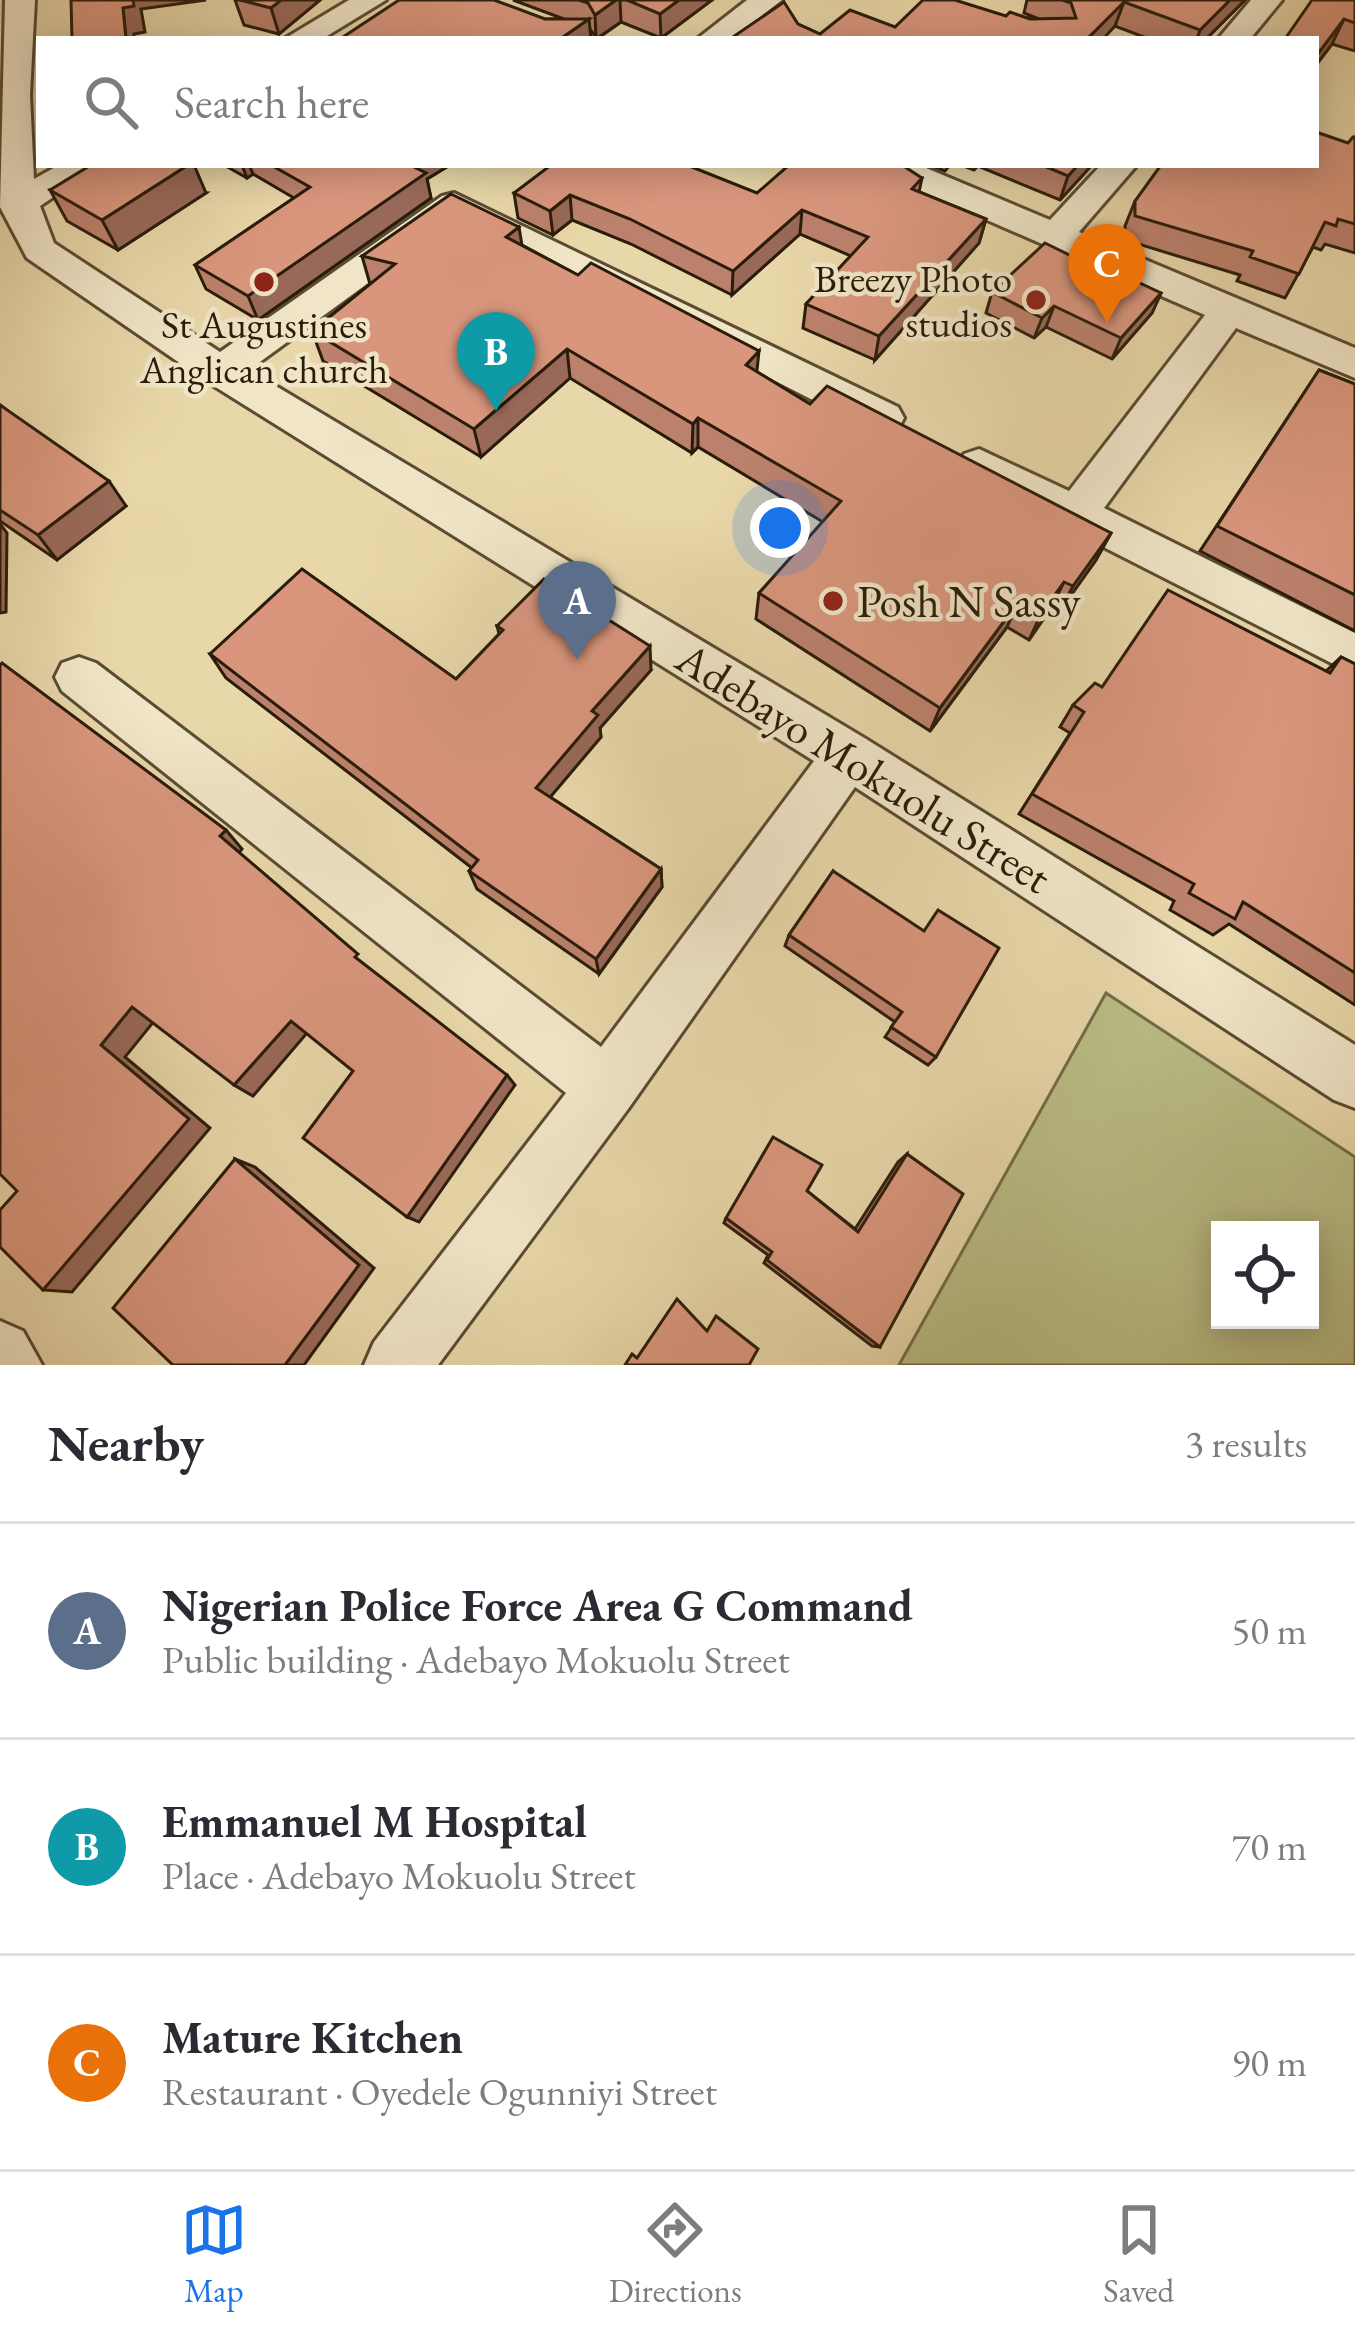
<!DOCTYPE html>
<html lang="en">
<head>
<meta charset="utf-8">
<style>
	body { margin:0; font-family:"EB Garamond",serif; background:#f7f7f7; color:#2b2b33 }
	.controls { position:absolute; right:36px; bottom:36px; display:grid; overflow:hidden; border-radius:0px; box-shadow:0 6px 30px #0003 }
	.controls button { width:108px; height:108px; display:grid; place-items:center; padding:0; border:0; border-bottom:3px solid #e1e1e2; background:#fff; color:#2b2b33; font:60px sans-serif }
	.you { position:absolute; left:780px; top:528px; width:42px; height:42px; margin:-30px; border:9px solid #fff; border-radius:50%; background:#1a73e8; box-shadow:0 0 0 18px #1a73e833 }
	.badge { display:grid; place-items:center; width:78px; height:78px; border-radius:50%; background:#1a73e8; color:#fff; font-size:39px; font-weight:700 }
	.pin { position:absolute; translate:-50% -99px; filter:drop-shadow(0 3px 6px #0008) }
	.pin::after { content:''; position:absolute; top:63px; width:42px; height:36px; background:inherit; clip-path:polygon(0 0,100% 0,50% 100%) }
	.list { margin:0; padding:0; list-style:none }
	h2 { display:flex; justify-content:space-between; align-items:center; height:156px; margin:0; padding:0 48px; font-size:51px }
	h2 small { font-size:39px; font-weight:400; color:#7c7c81 }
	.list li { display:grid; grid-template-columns:78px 1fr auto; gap:36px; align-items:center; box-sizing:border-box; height:216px; padding:0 48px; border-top:3px solid #e1e1e2 }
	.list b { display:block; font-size:45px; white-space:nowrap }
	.list p { margin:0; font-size:39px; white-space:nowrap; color:#7c7c81 }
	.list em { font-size:39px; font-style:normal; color:#7c7c81 }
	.icon { flex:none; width:66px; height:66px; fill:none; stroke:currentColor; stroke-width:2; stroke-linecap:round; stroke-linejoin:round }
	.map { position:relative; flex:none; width:1355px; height:1365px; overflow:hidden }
	.search { position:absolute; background:#fff; box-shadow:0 6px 30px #0003; left:36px; right:36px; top:36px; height:132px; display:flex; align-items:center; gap:30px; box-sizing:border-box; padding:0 42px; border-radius:0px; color:#7c7c81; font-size:45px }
	.sheet { height:804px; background:#fff }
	nav { display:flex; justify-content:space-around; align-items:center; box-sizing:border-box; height:168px; border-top:3px solid #e1e1e2; background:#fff; font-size:33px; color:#7c7c81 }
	nav a { display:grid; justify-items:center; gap:6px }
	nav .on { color:#1a73e8 }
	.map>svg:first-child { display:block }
	.green { fill:#babd85; stroke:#726c48; stroke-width:3; fill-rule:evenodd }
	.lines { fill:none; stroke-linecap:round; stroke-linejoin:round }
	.minor-casing { stroke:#5a4b32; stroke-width:6 }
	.minor { fill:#f0e5c7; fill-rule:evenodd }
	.wall { fill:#bb816c; stroke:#2a1c0a; stroke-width:3 }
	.shaded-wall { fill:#986958; stroke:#2a1c0a; stroke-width:3 }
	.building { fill:#d9967d; stroke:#2a1c0a; stroke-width:3 }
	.poi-dot { fill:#8f2418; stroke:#f0e5c7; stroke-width:4.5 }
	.labels { text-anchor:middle; stroke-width:9; stroke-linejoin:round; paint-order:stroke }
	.far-poi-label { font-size:39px; fill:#2a1c0a; stroke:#f0e5c7; text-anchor:end }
	.poi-label { font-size:45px; fill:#2a1c0a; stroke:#f0e5c7; text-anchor:start }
	.street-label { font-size:45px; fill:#2a1c0a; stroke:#f0e5c7 }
</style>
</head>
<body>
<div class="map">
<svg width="1355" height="1365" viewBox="0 0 1355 1365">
	<rect width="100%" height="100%" fill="#e8d7a9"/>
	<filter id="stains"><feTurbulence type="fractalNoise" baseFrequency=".00167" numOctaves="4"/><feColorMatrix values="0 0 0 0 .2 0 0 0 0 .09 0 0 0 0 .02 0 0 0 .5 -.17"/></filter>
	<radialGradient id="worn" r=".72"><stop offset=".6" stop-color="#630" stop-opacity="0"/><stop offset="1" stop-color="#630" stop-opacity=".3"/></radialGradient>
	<!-- green -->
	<path class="green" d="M1106 993 1355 1157V1365H899ZM1220 1230H1310V1320H1220Z"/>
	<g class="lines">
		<defs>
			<g id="minor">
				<path d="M5 0H35L30 95 34 179 59 165H101L40 206 54 243 220 352 442 196 454 193 898 407 904 418 898 429 884 433 870 429 456 219 249 370 866 739 1355 1045V1108L1334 1100 855 787 628 1109 438 1365H364L374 1342 566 1093 62 691 55 677 62 663 79 657 96 663 601 1047 814 761 206 381 27 258 0 207Z"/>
				<path d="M349 0H386L322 39H284Z"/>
				<path d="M747 0H782L732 39H697Z"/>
				<path d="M1251 0H1282L1250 39H1218Z"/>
				<path d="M872 165H919L1050 220 1101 165H1137L1079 232 1355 348V378L1236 328 1104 508 1355 633V675L964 476 958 465 964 454 979 449 1069 491 1205 315 877 172Z"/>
				<path d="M0 1321 23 1331 42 1365H0Z"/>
			</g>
		</defs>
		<!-- minor casing -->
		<use href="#minor" class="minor-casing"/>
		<!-- minor -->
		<use href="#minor" class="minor"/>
	</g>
	<!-- wall -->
	<g class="wall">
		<path d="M235 0H320L279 34 244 25Z"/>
		<path d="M513 0H712L661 38 621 22 597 39 590 29 591 39H340L545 19H564Z"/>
		<path d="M1027 0H1245L1206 39H1149L1115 26 730 39 798 24 820 34 1006 16 1039 19 1024 13Z"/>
		<path d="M1355 0V51L1332 44 1316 65V39Z"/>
		<path d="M1355 137V253L1325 244 1321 250 1313 247 1285 298 1237 281 1240 275 1125 240V226L1135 201 1348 143Z"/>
		<path d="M224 165H450L427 179 431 198 258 320 206 289 195 265 294 198 253 174 247 178Z"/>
		<path d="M930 165H950L945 171Z"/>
		<path d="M961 165H1092L1060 200 978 166 974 170Z"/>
		<path d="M922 178 919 192 986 219 979 243 875 360 803 328 806 304 851 256 800 234 732 295 631 244 572 220 553 235 518 218 514 193H757Z"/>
		<path d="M50 190 206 193 118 250 67 221Z"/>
		<path d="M522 245 757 372 810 404 1111 533 1096 560 1059 612 1051 608 1029 640 1007 627 930 731 756 619 759 593 823 522 698 447 692 453 570 378 481 457 323 361 312 331 370 284 362 256Z"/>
		<path d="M1106 273 1161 293 1152 313 1112 359 1046 327 1034 338 986 313 992 292Z"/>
		<path d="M1319 370 1355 384V631L1200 551Z"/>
		<path d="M0 405 126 506 57 560 0 521Z"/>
		<path d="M497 626 651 670 600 728 601 737 550 797 661 869 662 887 599 974 477 889 469 871 472 868 226 678 210 654 456 679 499 634Z"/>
		<path d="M1341 657 1355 664V1005L1229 924 1213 935 1170 910 1174 901 1019 814 1070 733 1060 727 1073 705 1102 687 1326 671Z"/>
		<path d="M833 871 936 1057 928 1065 885 1037 895 1022 785 946 789 935Z"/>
		<path d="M907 1154 880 1347 872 1346 764 1263 768 1255 724 1223 726 1218 807 1191 855 1229 898 1162Z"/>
	</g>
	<!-- shaded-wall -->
	<g class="shaded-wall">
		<path d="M133 0H206L141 9 145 32 134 34V39H126L123 8Z"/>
		<path d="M281 0H320L279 34 271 8Z"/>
		<path d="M616 0H620L621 22 596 39 595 15Z"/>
		<path d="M679 0H712L661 38 660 14Z"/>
		<path d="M1230 0H1245L1206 39H1197L1200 30Z"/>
		<path d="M1124 2 1115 26 1103 39H1087Z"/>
		<path d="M589 19 591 39H560Z"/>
		<path d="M1344 19 1332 44 1316 65 1317 55Z"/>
		<path d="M188 165H194L206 193 118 250 102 220Z"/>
		<path d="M242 165H249L253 174 247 178Z"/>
		<path d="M407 165H450L427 179 431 198 258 320 248 296Z"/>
		<path d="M1078 165H1092L1060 200 1068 176Z"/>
		<path d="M570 195 572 220 553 235 550 211Z"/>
		<path d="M802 210 800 234 732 295 733 271Z"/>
		<path d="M986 219 979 243 875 360 879 336Z"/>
		<path d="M519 227 524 258 506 237Z"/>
		<path d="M1161 293 1152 313 1112 359 1121 338Z"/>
		<path d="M1054 306 1046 327 1034 338 1042 318Z"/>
		<path d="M567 349 570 378 481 457 474 429Z"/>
		<path d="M759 351 756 380 746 365Z"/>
		<path d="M698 418V447L692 453 693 424Z"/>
		<path d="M109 481 126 506 57 560 38 535Z"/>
		<path d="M0 524 7 533 6 612 0 613Z"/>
		<path d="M1111 533 1096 560 1059 612 1073 586Z"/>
		<path d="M1064 582 1051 608 1029 640 1041 614Z"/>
		<path d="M1019 601 1007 627 930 731 940 708Z"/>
		<path d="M650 646 651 670 600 728 601 737 541 808 536 788 592 711Z"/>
		<path d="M226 830 242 849 237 855 220 836Z"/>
		<path d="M661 869 662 887 599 974 596 959Z"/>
		<path d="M132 1007 155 1020 125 1057 210 1128 72 1292 43 1290 101 1045Z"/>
		<path d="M291 1021 307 1033 253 1096 234 1085Z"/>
		<path d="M507 1075 515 1085 419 1222 407 1217Z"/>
		<path d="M235 1159 255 1167 374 1268 304 1365H285Z"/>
	</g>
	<!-- building -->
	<g class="building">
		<path d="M71 0H133L134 6 123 8 126 39H72Z"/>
		<path d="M240 0H281L271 8Z"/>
		<path d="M399 0H494L545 19H589L560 39H340Z"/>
		<path d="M579 0H616L595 15 588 3Z"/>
		<path d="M627 0H679L660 14Z"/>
		<path d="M923 0H955L1006 16 1010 12 1030 19 1076 18 1071 3 1062 0H1230L1200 30 1124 2 1087 39H730L784 2 798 24 820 34 850 10 895 27Z"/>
		<path d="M1312 0H1355V23L1344 19 1317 55 1316 39H1285Z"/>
		<path d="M1316 132 1348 143 1353 137H1355V224L1338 219 1336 226 1325 222 1299 274 1250 257 1253 251 1135 216V201L1161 165H1316Z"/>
		<path d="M91 165H188L102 220 50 190Z"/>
		<path d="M271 165H410L426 173 248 296 195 265 310 187Z"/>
		<path d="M551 165H687L757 193 789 165H902L922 178 912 189 986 219 879 336 806 304 868 237 802 210 733 271 630 219 570 195 550 211 514 193Z"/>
		<path d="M1042 165H1078L1068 176Z"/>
		<path d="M451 194 519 227 506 237 578 275 591 263 759 351 746 365 810 404 827 386 1111 533 1073 586 1064 582 1041 614 1019 601 940 708 759 593 841 501 698 418 693 424 567 349 474 429 312 331 395 264 362 256Z"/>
		<path d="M1045 243 1106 273 1110 269 1161 293 1121 338 1054 306 1042 318 992 292Z"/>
		<path d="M1319 370 1355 384V595L1217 526Z"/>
		<path d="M0 405 109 481 38 535 0 510Z"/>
		<path d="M302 569 456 679 503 630 497 626 544 579 650 646 592 711 598 715 536 788 661 869 596 959 469 871 478 860 210 654Z"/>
		<path d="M1168 590 1330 673 1341 657 1355 664V973L1243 902 1235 919 1189 893 1194 884 1032 794 1084 712 1073 705 1095 683 1102 687Z"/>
		<path d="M2 663 226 830 220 836 358 954 355 957 507 1075 407 1217 303 1138 353 1071 291 1021 234 1085 132 1007 101 1045 189 1119 43 1290 0 1247V1210L17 1191 0 1174V665Z"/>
		<path d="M833 871 924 931 938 910 999 948 936 1057 891 1027 902 1012 789 935Z"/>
		<path d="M773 1137 822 1165 807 1191 858 1232 907 1154 963 1194 880 1347 767 1260 772 1252 726 1218Z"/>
		<path d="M235 1159 359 1265 285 1365H173L113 1308Z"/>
		<path d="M677 1299 707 1331 716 1316 758 1349 749 1365H625L632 1354 637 1358Z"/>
	</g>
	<!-- markers -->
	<g class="poi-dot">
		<circle cx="264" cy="282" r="12"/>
		<circle cx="1036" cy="300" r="12"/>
		<circle cx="833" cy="601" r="12"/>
	</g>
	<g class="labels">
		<!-- far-poi labels -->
		<g class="far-poi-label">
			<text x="1012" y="292">Breezy Photo<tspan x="1012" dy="45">studios</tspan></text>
			<text x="264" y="338" text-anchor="middle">St Augustines<tspan x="264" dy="45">Anglican church</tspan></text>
		</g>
		<!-- poi labels -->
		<g class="poi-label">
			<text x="857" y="617">Posh N Sassy</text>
		</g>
		<!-- street labels -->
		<g class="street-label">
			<text transform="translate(864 767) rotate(32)" y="16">Adebayo Mokuolu Street</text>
		</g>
	</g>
	<rect width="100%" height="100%" filter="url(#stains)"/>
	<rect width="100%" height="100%" fill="url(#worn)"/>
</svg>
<div class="controls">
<button><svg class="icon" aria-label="locate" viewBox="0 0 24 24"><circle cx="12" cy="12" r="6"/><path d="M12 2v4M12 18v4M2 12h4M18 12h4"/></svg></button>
</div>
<div class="you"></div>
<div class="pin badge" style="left:577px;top:660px;background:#5c6f8a">A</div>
<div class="pin badge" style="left:496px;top:411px;background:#0f9aa8">B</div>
<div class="pin badge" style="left:1107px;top:323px;background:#e8710a">C</div>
<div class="search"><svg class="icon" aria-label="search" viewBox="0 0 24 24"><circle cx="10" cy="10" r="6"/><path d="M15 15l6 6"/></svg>Search here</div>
</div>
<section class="sheet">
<h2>Nearby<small>3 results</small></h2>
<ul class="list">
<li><span class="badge" style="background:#5c6f8a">A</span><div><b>Nigerian Police Force Area G Command</b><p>Public building · Adebayo Mokuolu Street</p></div><em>50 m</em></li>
<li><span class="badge" style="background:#0f9aa8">B</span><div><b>Emmanuel M Hospital</b><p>Place · Adebayo Mokuolu Street</p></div><em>70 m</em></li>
<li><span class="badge" style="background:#e8710a">C</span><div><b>Mature Kitchen</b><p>Restaurant · Oyedele Ogunniyi Street</p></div><em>90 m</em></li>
</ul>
</section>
<nav>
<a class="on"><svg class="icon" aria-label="map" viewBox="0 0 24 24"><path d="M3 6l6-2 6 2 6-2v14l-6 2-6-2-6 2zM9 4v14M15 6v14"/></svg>Map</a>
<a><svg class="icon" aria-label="directions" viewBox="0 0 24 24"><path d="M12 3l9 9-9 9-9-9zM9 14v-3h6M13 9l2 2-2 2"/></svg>Directions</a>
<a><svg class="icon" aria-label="saved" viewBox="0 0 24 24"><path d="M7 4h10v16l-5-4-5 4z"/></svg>Saved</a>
</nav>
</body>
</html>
